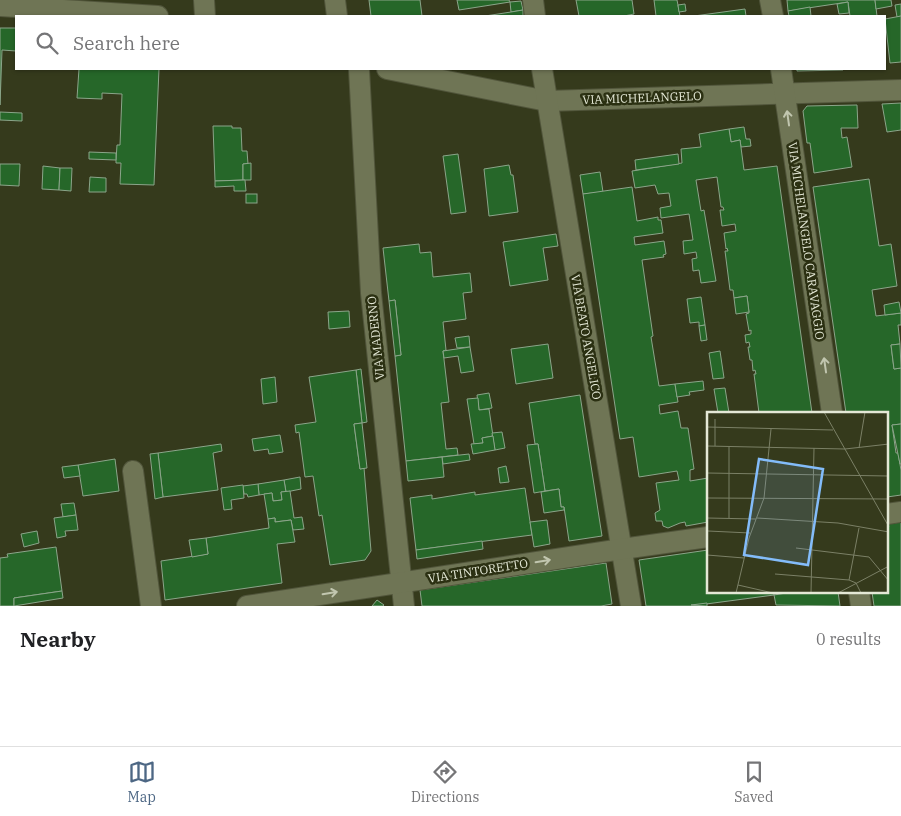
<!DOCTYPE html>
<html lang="en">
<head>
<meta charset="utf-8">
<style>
	body { margin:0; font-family:"IBM Plex Serif",serif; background:#f6f6f6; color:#202124 }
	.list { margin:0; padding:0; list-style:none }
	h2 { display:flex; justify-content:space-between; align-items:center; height:65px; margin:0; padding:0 20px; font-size:21px }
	h2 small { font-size:16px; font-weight:400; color:#757577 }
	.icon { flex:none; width:28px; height:28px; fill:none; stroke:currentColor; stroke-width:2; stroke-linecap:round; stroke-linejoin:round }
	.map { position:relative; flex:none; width:901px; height:606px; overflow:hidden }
	.search { position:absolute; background:#fff; box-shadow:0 1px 4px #0004; left:15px; right:15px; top:15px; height:55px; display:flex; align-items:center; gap:12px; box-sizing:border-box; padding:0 18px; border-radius:0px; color:#757577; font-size:19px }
	.sheet { height:140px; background:#fff }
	nav { display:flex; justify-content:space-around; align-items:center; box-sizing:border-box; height:70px; border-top:1px solid #e0e0e0; background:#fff; font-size:14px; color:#757577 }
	nav a { display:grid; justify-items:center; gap:2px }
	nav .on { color:#4d6784 }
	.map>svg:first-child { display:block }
	.building { fill:#266729; stroke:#8ba58a }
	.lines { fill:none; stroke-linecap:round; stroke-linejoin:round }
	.street-casing { stroke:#51553b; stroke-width:22 }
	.street { stroke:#6f7555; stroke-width:20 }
	.oneway { stroke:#c1c6af }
	.labels { text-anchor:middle; stroke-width:5; stroke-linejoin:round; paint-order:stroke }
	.street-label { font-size:12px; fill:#e4e8d6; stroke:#2b3012 }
	.inset-road { fill:none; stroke:#7b8066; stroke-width:1 }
	.view { fill:#83bcfa; fill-opacity:0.15; stroke:#83bcfa; stroke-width:2.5 }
	.inset-edge { fill:none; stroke:#e4e8d6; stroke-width:2.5 }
</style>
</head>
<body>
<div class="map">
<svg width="901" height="606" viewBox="0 0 901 606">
	<rect width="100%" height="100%" fill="#353a1c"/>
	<!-- building -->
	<g class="building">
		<path d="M369 0H420L422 16H371Z"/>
		<path d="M457 0H509L510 2 459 10Z"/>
		<path d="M576 0H632L634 14 624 16H579Z"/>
		<path d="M654 0H677L680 16H656Z"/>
		<path d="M787 0H875L877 16H850L848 2 788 11Z"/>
		<path d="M875 0H891L892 6 876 9Z"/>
		<path d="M521 1 523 10 511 12 510 2Z"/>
		<path d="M848 2 849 13 839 14 837 4Z"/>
		<path d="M685 4 686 11 679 12 678 5Z"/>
		<path d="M901 4V16L897 17 895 5Z"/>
		<path d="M810 7 811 16H789L788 11Z"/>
		<path d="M745 9 746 16H694Z"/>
		<path d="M523 10V16H485L511 12Z"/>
		<path d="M901 16V62L890 63 885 19Z"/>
		<path d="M0 28H16V51L2 50 0 105Z"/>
		<path d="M79 69H159L154 185 120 184 121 163H116V160L117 145H120L122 94 102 93V99L77 98Z"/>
		<path d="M797 69H843V70L797 71Z"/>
		<path d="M901 103V130L887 132 882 104Z"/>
		<path d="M857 105 858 128H841L842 138 847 137 852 167 814 173 810 143H807L803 111 807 106Z"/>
		<path d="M0 112 22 113V121L0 120Z"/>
		<path d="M213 126H232V128H241L242 151H247L248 164H243V180L215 181Z"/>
		<path d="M744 127 746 139H750L751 146 741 147 740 140 731 142 729 129Z"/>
		<path d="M729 129 731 142 740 140 744 170 777 166 812 413H759L754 374H756L755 370 753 371 752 360H750L748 347H750L749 342 746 343 745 335 751 334V330L749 331 746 314 749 313 747 296 734 298 733 290H730L725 251H728L727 248 726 249 724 233 736 231 735 224 722 226 720 210H724L723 207H721L717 177 696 180 701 211 704 210 716 281 701 283 699 270 693 271 692 259 697 258 696 252 684 254 683 241 693 240 689 214 661 218 660 208 671 206 669 193 658 194 655 185 635 188 632 171 682 163 681 149 701 147 699 134Z"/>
		<path d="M89 152 116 153V160L89 159Z"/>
		<path d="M458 154 466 212 451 214 443 156Z"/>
		<path d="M678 154 679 164 636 170 635 160Z"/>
		<path d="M251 163V180H243V164Z"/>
		<path d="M0 164H20L19 186 0 185Z"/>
		<path d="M509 165 511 175H513L518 212 489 216 484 169Z"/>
		<path d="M43 166 60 168 59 190 42 189Z"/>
		<path d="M60 168H72L71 191 59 190Z"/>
		<path d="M600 172 603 192 583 194 580 175Z"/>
		<path d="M90 177 106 178V192H89Z"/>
		<path d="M869 179 879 246 891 244 897 286 872 290 876 316 901 313V325H898L900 344 891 345 894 369 901 368V424L892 425 896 453H898L901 470V495L887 497V413H846L813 187Z"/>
		<path d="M245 180 246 191H234V186L215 187V181Z"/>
		<path d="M632 187 637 221 658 217V220H661L663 233 634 237 635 245 664 241 666 254 663 255 664 257 642 260 653 336 651 337 659 386 675 384 678 402 659 405 660 414 678 411 681 428H688L694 469 690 470V481L708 478V522L686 526 685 522 680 523 668 528 663 526 662 521H656L655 513 660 510 656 483 679 480 677 471 639 477 633 437 620 439 583 194Z"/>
		<rect x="246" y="194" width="11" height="9"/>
		<path d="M556 234 558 246 543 248 548 280 510 286 503 242Z"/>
		<path d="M419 244 420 253 431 252 433 277 470 273 472 292 463 293 466 319 443 322 446 350 443 351 449 402 441 403 446 449 457 448 458 455 406 461 395 356 401 355 395 300 389 301 383 248Z"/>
		<path d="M747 296 749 312 736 314 734 298Z"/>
		<path d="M701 297 705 325 699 326V322L690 323 687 299Z"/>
		<path d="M395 300 401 355 395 356 389 301Z"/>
		<path d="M899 302 901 313 885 315 884 305Z"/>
		<path d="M349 311 350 327 329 329 328 312Z"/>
		<path d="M705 325 707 340 701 341 699 326Z"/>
		<path d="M469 336 470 347 457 348 455 338Z"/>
		<path d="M548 344 553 378 516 384 511 349Z"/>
		<path d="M900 344 901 368 894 369 891 345Z"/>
		<path d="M470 347 474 371 461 373 458 356 444 358 443 351Z"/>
		<path d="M720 351 724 378 713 379 709 353Z"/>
		<path d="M361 369 367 422 362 423 356 370Z"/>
		<path d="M356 370 362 423 354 424 360 469 364 468 371 551 365 560 330 565 322 515 319 516 313 476 305 477 299 432 296 433 295 425 316 422 309 377Z"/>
		<path d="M275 377 277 402 263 404 261 379Z"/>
		<path d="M703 381 704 390 689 392 690 395 677 397 675 384Z"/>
		<path d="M725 388 729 413H718L714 389Z"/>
		<path d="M489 393 492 408 479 410 477 395Z"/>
		<path d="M580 395 602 536 569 541 564 507H561L559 489 545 491 538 444H535L529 403Z"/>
		<path d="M478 398 479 410 489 409 493 436 482 438 483 443 474 444 467 399Z"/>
		<path d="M362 423 367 468 360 469 354 424Z"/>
		<path d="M901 424V464H900L892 425Z"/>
		<path d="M502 432 505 448 495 450 492 433Z"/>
		<path d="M280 435 283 452 269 454 268 449 254 451 252 439Z"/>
		<path d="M493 436 495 450 473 454 471 444 483 443 482 438Z"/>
		<path d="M221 444 222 451 213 453 218 490 163 497 158 453Z"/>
		<path d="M538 444 545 491 534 493 527 445Z"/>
		<path d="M158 453 163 497 155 499 150 454Z"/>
		<path d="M469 454 470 460 443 464 442 457Z"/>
		<path d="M442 457 444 477 408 481 406 461Z"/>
		<path d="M115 459 119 491 83 496 78 465Z"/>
		<path d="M78 465 80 476 64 478 62 467Z"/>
		<path d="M506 466 509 482 500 483 498 468Z"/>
		<path d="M300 477 301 489 286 492 284 480Z"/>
		<path d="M284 480 286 492H281L282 500 273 501 272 493 259 495 258 484Z"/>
		<path d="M258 484 259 495 248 497 247 494H244L243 486Z"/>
		<path d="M243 485 244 498 231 500 232 509 224 510 221 488Z"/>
		<path d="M525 488 532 535 416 550 410 498 432 495V499L475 492V495Z"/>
		<path d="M559 489 561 507H564V510L544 513 541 492Z"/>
		<path d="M290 491 294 518 302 517 304 529 293 530 291 520 275 522V518L268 519 264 494 272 493 273 501 282 500 281 492Z"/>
		<path d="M74 503 76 515 63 517 61 504Z"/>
		<path d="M76 515 78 530 65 531 66 536 57 538 54 518Z"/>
		<path d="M275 518V522L291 520 295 542 277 544 282 583 165 600 161 561 208 554 206 538 269 528 268 519Z"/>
		<path d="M547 520 550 544 534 547 530 522Z"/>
		<path d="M901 522V606H874L872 592H887V524Z"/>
		<path d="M37 531 39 543 24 547 21 534Z"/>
		<path d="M206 538 208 554 192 557 189 540Z"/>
		<path d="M482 541 483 549 417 559 416 550Z"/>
		<path d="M56 547 62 591 14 598V606H0V558L8 557 7 554Z"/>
		<path d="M708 550V592H774V595L691 606H646L639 560Z"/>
		<path d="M606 563 612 604 601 606H422L420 590Z"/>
		<path d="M62 591 63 598 14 606V598Z"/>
		<path d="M838 592 840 606 776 605 774 595 792 592Z"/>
		<path d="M377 600 384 605 383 606H372Z"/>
		<path d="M707 603V606L691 605Z"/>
	</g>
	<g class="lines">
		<defs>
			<g id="street">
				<path d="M204 0 205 16"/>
				<path d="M335 0 337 16"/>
				<path d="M533 0 535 16"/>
				<path d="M770 0 773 16"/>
				<path d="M0 6 158 16"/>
				<path d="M359 69 371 293 404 606"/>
				<path d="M387 69 547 101 901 90"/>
				<path d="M542 69 631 606"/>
				<path d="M781 69 832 413"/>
				<path d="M133 471 151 606"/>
				<path d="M887 514 901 512"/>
				<path d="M859 592 861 606"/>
				<path d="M247 606 622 549 708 537"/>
			</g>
		</defs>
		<!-- street casing -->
		<use href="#street" class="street-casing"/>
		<!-- street -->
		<use href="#street" class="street"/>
	</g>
	<!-- one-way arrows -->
	<defs><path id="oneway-shaft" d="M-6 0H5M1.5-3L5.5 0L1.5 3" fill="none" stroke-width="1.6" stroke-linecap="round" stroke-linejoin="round" transform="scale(1.25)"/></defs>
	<g class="oneway">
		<use href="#oneway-shaft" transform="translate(788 118) rotate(-98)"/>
		<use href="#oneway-shaft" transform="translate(825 365) rotate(-98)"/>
		<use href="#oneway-shaft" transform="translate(543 561) rotate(-9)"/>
		<use href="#oneway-shaft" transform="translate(330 593) rotate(-9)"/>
	</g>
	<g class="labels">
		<!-- street labels -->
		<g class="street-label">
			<text transform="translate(642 98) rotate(-2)" y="4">VIA MICHELANGELO</text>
			<text transform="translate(806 241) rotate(82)" y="4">VIA MICHELANGELO CARAVAGGIO</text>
			<text transform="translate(586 337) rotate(80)" y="4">VIA BEATO ANGELICO</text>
			<text transform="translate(376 338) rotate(-96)" y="4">VIA MADERNO</text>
			<text transform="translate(478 571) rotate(-9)" y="4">VIA TINTORETTO</text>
		</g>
	</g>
	<!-- overview -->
	<g transform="translate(707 412)">
		<rect width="181" height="181" fill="#353a1c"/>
		<path class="inset-road" d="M117 0 182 115M8 7V34M0 15 126 18M0 34 138 37 182 32M22 35V106M152 36 158 0M0 61 182 64M0 86 182 87M0 106 49 107M50 106 131 111 182 120M1 119 43 121M89 136 162 145 182 169M0 143 37 146M68 162 142 168 149 171 154 181M142 168 152 116M31 173 66 181M29 181 42 126 57 86 64 17M104 181 107 36M131 181 182 154"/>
		<path class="view" d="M52 47 116 57 101 153 37 143Z"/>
		<rect width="181" height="181" class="inset-edge"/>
	</g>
</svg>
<div class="search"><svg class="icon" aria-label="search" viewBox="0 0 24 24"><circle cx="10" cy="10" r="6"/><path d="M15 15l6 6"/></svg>Search here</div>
</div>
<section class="sheet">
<h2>Nearby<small>0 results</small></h2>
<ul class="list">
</ul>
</section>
<nav>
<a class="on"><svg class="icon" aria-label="map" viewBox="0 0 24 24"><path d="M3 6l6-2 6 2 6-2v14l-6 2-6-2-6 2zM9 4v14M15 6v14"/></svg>Map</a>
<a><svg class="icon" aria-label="directions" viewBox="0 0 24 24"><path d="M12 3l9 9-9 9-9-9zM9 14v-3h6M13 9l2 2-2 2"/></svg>Directions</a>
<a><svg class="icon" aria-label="saved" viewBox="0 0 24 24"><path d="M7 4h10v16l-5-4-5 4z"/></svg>Saved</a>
</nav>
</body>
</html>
